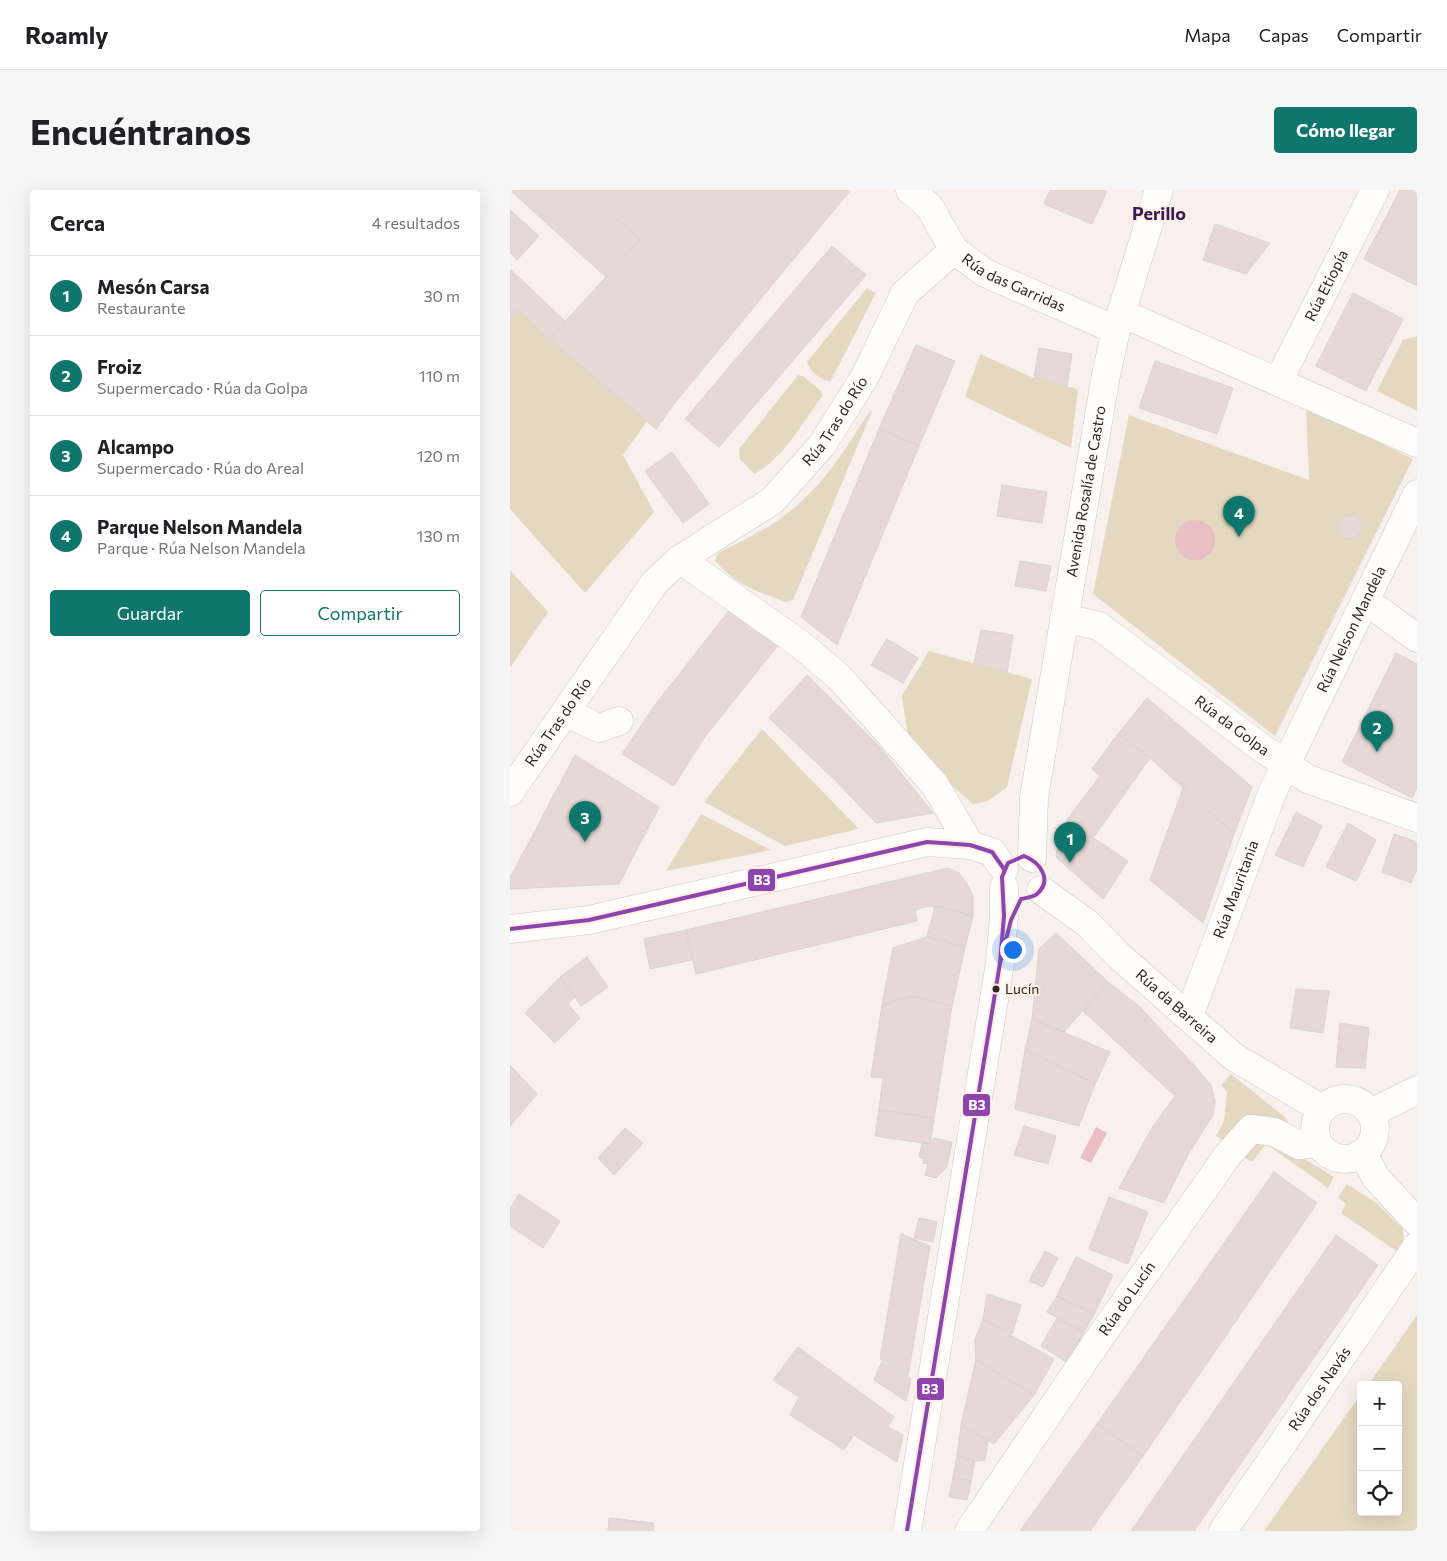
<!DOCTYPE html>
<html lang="es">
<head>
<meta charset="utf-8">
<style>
	body { margin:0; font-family:Commissioner,sans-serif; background:#f6f6f6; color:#202124 }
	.controls { position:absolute; right:15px; bottom:15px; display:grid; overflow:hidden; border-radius:5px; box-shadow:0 5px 20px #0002 }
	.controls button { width:45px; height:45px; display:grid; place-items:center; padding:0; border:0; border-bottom:1px solid #e0e0e0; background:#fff; color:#202124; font:25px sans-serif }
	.you { position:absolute; left:502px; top:759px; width:18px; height:18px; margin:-12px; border:4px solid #fff; border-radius:50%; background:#1a73e8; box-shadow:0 0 0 8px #1a73e833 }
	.badge { display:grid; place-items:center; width:32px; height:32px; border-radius:50%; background:#0f766e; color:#fff; font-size:16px; font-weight:700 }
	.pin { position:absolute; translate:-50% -41px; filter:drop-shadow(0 1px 2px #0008) }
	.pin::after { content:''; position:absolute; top:26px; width:18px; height:15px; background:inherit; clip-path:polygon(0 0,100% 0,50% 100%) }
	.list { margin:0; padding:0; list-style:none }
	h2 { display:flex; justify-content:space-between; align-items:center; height:65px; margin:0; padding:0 20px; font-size:21px }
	h2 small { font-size:16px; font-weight:400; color:#757577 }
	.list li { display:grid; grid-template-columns:32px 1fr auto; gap:15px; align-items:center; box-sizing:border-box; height:80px; padding:0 20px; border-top:1px solid #e0e0e0 }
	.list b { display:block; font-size:19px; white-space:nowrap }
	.list p { margin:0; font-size:16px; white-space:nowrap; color:#757577 }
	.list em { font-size:16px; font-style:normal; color:#757577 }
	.actions { display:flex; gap:10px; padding:15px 20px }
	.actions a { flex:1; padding:11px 0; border:1px solid #0f766e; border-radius:5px; text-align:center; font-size:18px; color:#0f766e }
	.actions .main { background:#0f766e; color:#fff }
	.icon { flex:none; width:28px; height:28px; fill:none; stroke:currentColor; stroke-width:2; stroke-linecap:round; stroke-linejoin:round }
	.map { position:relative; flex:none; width:907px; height:1341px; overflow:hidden; border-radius:5px }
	header { display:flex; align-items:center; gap:30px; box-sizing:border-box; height:70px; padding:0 25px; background:#fff; border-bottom:1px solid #e0e0e0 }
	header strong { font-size:24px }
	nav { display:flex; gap:28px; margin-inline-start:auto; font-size:18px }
	.intro { display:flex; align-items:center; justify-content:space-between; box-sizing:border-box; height:120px; padding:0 30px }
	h1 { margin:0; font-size:35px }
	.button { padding:12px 22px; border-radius:5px; background:#0f766e; color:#fff; font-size:18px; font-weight:700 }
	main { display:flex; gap:30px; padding:0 30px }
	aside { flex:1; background:#fff; border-radius:5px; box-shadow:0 5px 20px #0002 }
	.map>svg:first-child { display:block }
	.green { fill:#e4d9c0 }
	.water { fill:#e9bfc3 }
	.building { fill:#e6d8d4; stroke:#dad3d0 }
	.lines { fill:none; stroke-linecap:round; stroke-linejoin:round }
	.minor-casing { stroke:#cfc8c5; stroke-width:29 }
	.minor { stroke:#fefdfc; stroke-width:28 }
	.bus-1-casing { stroke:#feefe6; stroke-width:8 }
	.bus-1 { stroke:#8e44ad; stroke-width:4 }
	.bus-dot { fill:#2e2825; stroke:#feefe6; stroke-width:2 }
	.labels { text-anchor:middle; stroke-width:4; stroke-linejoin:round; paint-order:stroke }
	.bus-label { font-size:14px; fill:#2e2825; stroke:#feefe6; text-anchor:start }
	.street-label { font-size:15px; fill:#2e2825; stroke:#feefe6 }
	.quarter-label { font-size:18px; font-weight:bold; fill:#391c55; stroke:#feefe6 }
	.line-badge { stroke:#feefe6; stroke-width:2 }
	.badge-label { font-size:14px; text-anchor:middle; font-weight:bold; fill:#fff }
</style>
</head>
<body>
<header>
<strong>Roamly</strong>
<nav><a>Mapa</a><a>Capas</a><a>Compartir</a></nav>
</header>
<div class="intro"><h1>Encuéntranos</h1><a class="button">Cómo llegar</a></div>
<main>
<aside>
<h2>Cerca<small>4 resultados</small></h2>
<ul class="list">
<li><span class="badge">1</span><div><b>Mesón Carsa</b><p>Restaurante</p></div><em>30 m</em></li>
<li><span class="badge">2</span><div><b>Froiz</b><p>Supermercado · Rúa da Golpa</p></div><em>110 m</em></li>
<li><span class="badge">3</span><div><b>Alcampo</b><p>Supermercado · Rúa do Areal</p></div><em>120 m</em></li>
<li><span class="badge">4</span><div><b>Parque Nelson Mandela</b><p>Parque · Rúa Nelson Mandela</p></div><em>130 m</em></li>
</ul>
<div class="actions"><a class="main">Guardar</a><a>Compartir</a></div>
</aside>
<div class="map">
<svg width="907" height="1341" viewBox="0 0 907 1341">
	<rect width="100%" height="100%" fill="#f8f0ec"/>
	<!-- green -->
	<g class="green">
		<path d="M357 98 366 103 320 192C311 189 299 182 297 172Z"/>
		<path d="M7 120 137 231 113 265 144 322 75 403 0 319V130Z"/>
		<path d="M907 146V221L867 201 893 150Z"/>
		<path d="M470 164 524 188 568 199 561 258 455 207Z"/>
		<path d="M288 185 293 186 311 201 312 206C295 230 271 271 244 284L230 269 229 259Z"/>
		<path d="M796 216 903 269 765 546 583 404 619 225 799 290Z"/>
		<path d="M363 219 283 410 276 412C245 401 228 396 205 371L208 363C234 350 262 337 284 318 315 292 336 259 357 225Z"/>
		<path d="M0 380 38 422 0 478Z"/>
		<path d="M419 461 522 489 497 597 478 611 463 614 428 583 398 547 392 506Z"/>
		<path d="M252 539 349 639 275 656 194 612Z"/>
		<path d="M191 624 261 660 156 681Z"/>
		<path d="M721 884 776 928 781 940 716 952 706 946 714 931 717 902 711 895Z"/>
		<path d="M739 950 767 952 824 987 818 998 756 954 742 972 727 963Z"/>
		<path d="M837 994 868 1014 893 1039 894 1055 889 1063 831 1023 836 1014 828 1007Z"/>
		<path d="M907 1125V1341H754L851 1204V1322H888V1195H858Z"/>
	</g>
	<!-- water -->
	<g class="water">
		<circle cx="685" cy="350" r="20"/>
		<path d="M586 937 597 943 581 973 570 968Z"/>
	</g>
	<!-- building -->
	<g class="building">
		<path d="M0 0H75L130 50 97 88Z"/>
		<path d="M75 0H337L339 2 163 215 146 239 39 149 130 50Z"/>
		<path d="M540 0H595L597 1 582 34 534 14Z"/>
		<path d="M890 0H907V96L854 69Z"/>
		<path d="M0 20 29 46 7 70 0 63Z"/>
		<path d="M705 34 760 53 736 84 693 70Z"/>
		<path d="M322 56 356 85 209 257 175 229Z"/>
		<path d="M0 79 57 133 39 149 7 120 0 130Z"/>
		<path d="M843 103 893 129 856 201 806 176Z"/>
		<path d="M406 155 445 171 409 256 369 239Z"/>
		<path d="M529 158 562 164 557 196 524 188Z"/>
		<path d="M645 171 723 198 707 244 629 218Z"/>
		<path d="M369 239 409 256 327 455 291 427Z"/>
		<path d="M162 262 199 314 173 333 135 281Z"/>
		<path d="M492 295 537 302 532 333 487 326Z"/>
		<circle cx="840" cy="337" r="12"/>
		<path d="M510 371 541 376 536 401 505 396Z"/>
		<path d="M222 417 268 455 194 548 164 596 112 564 145 515Z"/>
		<path d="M471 440 503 445 497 483 464 474Z"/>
		<path d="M377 449 408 468 393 493 361 475Z"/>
		<path d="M886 463 907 474V598L902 608 832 572Z"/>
		<path d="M297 485 370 557 423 623 366 633 325 590 259 528Z"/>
		<path d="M637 508 742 597 724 644 640 568 608 544Z"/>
		<path d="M608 544 640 568 583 648 557 630 590 586 582 579Z"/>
		<path d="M65 565 149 617 109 694 0 699V688Z"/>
		<path d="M673 598 724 644 693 733 640 690Z"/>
		<path d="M786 622 812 636 793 677 765 665Z"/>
		<path d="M557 630 618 671 593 709 546 667 550 643Z"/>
		<path d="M838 633 866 650 846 691 816 677Z"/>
		<path d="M884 644 907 652V679L901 693 872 682Z"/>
		<path d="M438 678 449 683 457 694 463 706V726L425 716 414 717 405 720 407 731 186 784 176 740Z"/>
		<path d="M425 716 463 726 455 757 417 747Z"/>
		<path d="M176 740 182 770 140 779 134 749Z"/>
		<path d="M546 743 598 792 554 842 522 829 529 759Z"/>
		<path d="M417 747 455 757 442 816 402 806 372 815 383 758Z"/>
		<path d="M77 767 98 797 71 816 50 787Z"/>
		<path d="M50 787 65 807 58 814 70 828 45 853 15 823Z"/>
		<path d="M598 792 630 817 683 874 701 895 705 911 703 925 679 963 654 1013 609 998 642 938 665 906 573 821Z"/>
		<path d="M786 799 819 801 813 843 780 838Z"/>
		<path d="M402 806 442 816 424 928 369 920 373 888 361 887 372 815Z"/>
		<path d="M522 829 600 862 585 894 515 860Z"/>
		<path d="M830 833 859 838 855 878 826 877Z"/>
		<path d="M515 860 585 894 569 936 505 919Z"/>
		<path d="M0 875 27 904 0 936Z"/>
		<path d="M369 920 424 928 420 954 365 946Z"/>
		<path d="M514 936 546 946 538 974 504 965Z"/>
		<path d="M115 938 133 953 104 985 88 968Z"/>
		<path d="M424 948 442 952 437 977 426 988 415 985 418 974 413 973 414 969 409 967 412 953 420 954Z"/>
		<path d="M764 982 807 1013 633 1266 587 1234Z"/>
		<path d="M9 1004 50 1031 33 1058 0 1036V1019Z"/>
		<path d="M599 1007 638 1022 618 1074 579 1059Z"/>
		<path d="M409 1028 427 1032 423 1052 404 1048Z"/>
		<path d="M391 1044 420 1056 398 1186 370 1169Z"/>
		<path d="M826 1045 868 1075 684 1341H621Z"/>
		<path d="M535 1061 548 1068 533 1097 519 1091Z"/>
		<path d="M566 1067 603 1085 584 1124 547 1106Z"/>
		<path d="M477 1104 511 1115 502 1144 473 1130Z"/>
		<path d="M547 1106 584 1124 574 1142 537 1122Z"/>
		<path d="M547 1128 574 1142 558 1173 531 1156Z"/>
		<path d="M473 1130 544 1169 524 1205 466 1170 465 1149Z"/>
		<path d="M288 1157 384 1227 378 1237 393 1245 387 1272 344 1245 334 1260 280 1225 289 1207 263 1190Z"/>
		<path d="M466 1170 524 1205 484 1254 451 1235Z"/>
		<path d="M372 1172 401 1189 396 1211 364 1190Z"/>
		<path d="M587 1234 633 1266 580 1341H510Z"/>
		<path d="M451 1235 478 1250 475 1270 465 1271 447 1266Z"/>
		<path d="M447 1266 465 1271 461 1291 443 1288Z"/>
		<path d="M443 1288 461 1291 457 1310 439 1307Z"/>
		<path d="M99 1328 144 1333 143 1341H98Z"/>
	</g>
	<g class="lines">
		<defs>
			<g id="minor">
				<path id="s1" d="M400 0 419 16 444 60 475 83 606 140"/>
				<path d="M611 123 907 253"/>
				<path id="s2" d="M768 192 865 0"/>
				<path d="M170 369 291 455 329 487 425 595 460 655"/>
				<path d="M856 411 907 448"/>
				<path id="s3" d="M554 428 589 436 753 559 798 589 907 628"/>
				<path d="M55 522 89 538 109 531"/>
				<path id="s4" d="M0 602 145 392 170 369 262 311 312 255 354 188 395 103 444 60"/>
				<path id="s5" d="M522 668 524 607 596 185 606 140 649 0"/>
				<path id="s6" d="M531 700 578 734 608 765 724 867 812 919"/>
				<path d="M0 739 79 730 417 652 460 655 482 662 494 679"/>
				<path id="s7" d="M679 826 762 603 907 304"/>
				<circle cx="835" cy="939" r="30"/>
				<path d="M861 923 907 900"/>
				<path d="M853 963 866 988 907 1032"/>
				<path d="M397 1341 490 773 494 726V697"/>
				<path id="s8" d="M459 1341 584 1156 717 966 741 939 764 942 789 955 808 953"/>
				<path id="s9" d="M713 1341 907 1056"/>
			</g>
		</defs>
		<!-- minor casing -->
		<use href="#minor" class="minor-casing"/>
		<!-- minor -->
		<use href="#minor" class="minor"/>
		<defs>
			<g id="bus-1">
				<path d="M514 666C530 672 543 690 527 704 523 707 516 708 511 709L501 730 490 773 494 726 492 687 498 673Z"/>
				<path d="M0 739 79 730 417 652 460 655 482 662 494 679"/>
				<path d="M397 1341 490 773"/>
			</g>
		</defs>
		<!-- bus-1 casing -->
		<use href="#bus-1" class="bus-1-casing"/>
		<!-- bus-1 -->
		<use href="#bus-1" class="bus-1"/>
	</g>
	<!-- markers -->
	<circle class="bus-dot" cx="486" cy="799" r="4.5"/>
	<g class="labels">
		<!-- bus labels -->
		<g class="bus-label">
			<text x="495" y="804">Lucín</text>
		</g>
		<!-- street labels -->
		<g class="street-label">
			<text dy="5" stroke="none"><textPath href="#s1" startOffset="144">Rúa das Garridas</textPath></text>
			<text dy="5" stroke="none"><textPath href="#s2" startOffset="108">Rúa Etiopía</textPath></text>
			<text dy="5" stroke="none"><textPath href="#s4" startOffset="500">Rúa Tras do Río</textPath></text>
			<text dy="5" stroke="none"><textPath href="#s5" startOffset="371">Avenida Rosalía de Castro</textPath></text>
			<text dy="5" stroke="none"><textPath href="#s7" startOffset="420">Rúa Nelson Mandela</textPath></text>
			<text dy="5" stroke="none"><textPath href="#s4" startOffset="85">Rúa Tras do Río</textPath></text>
			<text dy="5" stroke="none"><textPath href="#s3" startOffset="202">Rúa da Golpa</textPath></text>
			<text dy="5" stroke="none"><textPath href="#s7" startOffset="135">Rúa Mauritania</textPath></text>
			<text dy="5" stroke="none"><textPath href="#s6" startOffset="179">Rúa da Barreira</textPath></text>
			<text dy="5" stroke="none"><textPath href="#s8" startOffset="281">Rúa do Lucín</textPath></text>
			<text dy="5" stroke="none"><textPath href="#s9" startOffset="172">Rúa dos Navás</textPath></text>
		</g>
		<!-- quarter labels -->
		<g class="quarter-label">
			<text x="649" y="30">Perillo</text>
		</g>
	</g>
	<g class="line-badge">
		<rect x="237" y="678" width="29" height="24" rx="5" fill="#8e44ad"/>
		<rect x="452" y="903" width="29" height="24" rx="5" fill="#8e44ad"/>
		<rect x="406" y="1187" width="29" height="24" rx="5" fill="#8e44ad"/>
	</g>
	<g class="badge-label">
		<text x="252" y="695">B3</text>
		<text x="467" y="920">B3</text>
		<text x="420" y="1204">B3</text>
	</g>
</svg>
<div class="controls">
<button>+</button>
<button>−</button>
<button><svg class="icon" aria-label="locate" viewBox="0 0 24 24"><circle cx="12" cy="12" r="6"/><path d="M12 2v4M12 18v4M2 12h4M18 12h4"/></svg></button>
</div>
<div class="you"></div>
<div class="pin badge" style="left:560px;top:673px">1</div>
<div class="pin badge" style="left:867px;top:562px">2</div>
<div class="pin badge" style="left:75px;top:652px">3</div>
<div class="pin badge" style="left:729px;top:347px">4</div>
</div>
</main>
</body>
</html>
